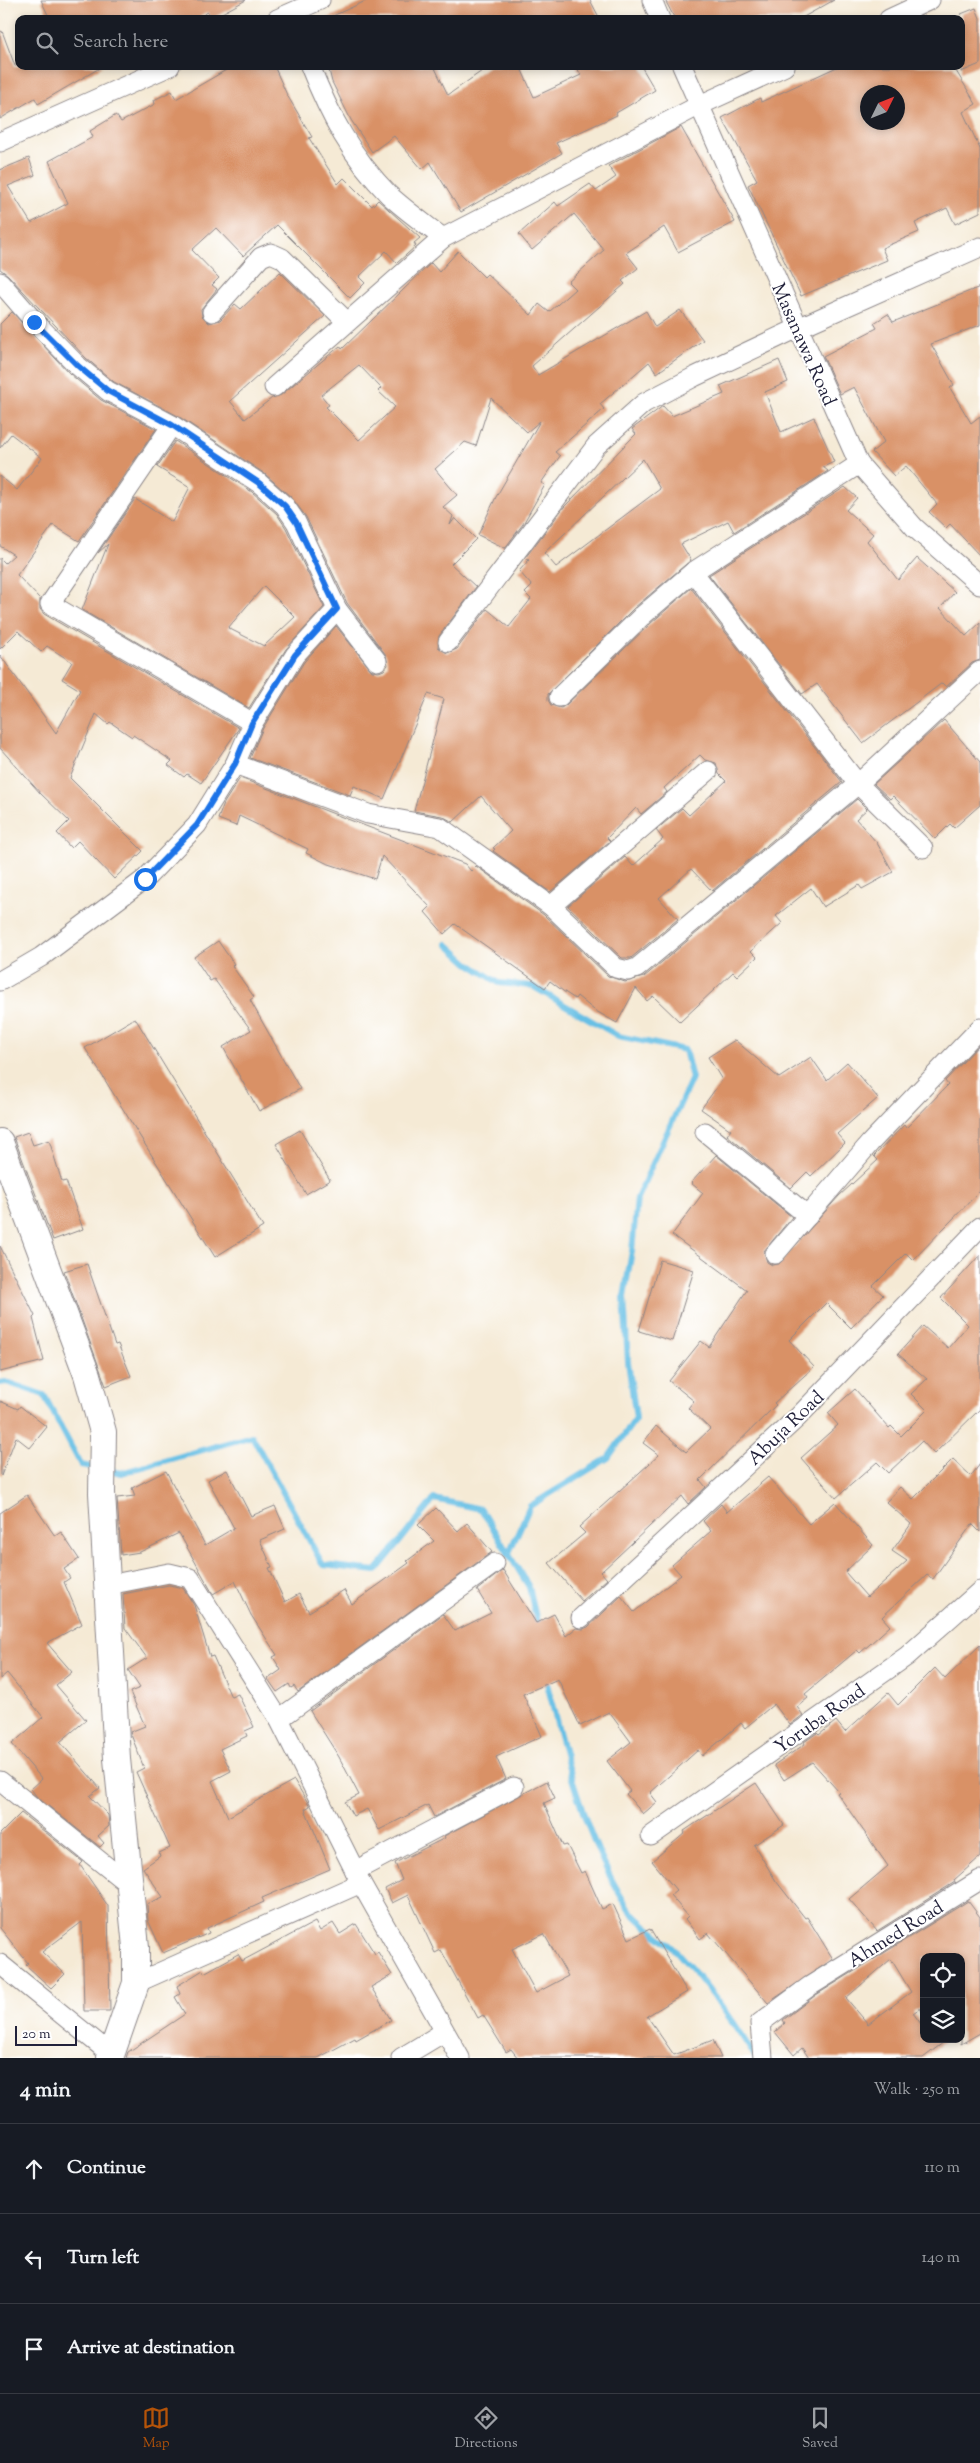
<!DOCTYPE html>
<html lang="en">
<head>
<meta charset="utf-8">
<style>
	body { margin:0; font-family:"Sorts Mill Goudy",serif; background:#242831; color:#f1f3f6 }
	.controls { position:absolute; right:15px; bottom:15px; display:grid; overflow:hidden; border-radius:10px; box-shadow:0 2px 8px #0003 }
	.controls button { width:45px; height:45px; display:grid; place-items:center; padding:0; border:0; border-bottom:1px solid #363941; background:#171b24; color:#f1f3f6; font:25px sans-serif }
	.compass { position:absolute; left:860px; top:85px; width:45px; height:45px; border-radius:50%; background:#171b24; box-shadow:0 2px 8px #0003; rotate:47deg }
	.scale { position:absolute; left:15px; bottom:12px; width:62px; box-sizing:border-box; padding-left:5px; border:2px solid #22223b; border-top:0; font-size:14px; line-height:18px; white-space:nowrap; color:#22223b; -webkit-text-stroke:4px #fff; paint-order:stroke }
	.stop { position:absolute; width:15px; height:15px; margin:-11px; border:4px solid #1a73e8; border-radius:50%; background:#fff }
	.stop.end { background:#1a73e8; border-color:#fff; box-shadow:0 1px 5px #0008 }
	.list { margin:0; padding:0; list-style:none }
	h2 { display:flex; justify-content:space-between; align-items:center; height:65px; margin:0; padding:0 20px; font-size:21px }
	h2 small { font-size:16px; font-weight:400; color:#9ea1a6 }
	.list li { display:grid; grid-template-columns:32px 1fr auto; gap:15px; align-items:center; box-sizing:border-box; height:90px; padding:0 20px; border-top:1px solid #363941 }
	.list b { display:block; font-size:19px; white-space:nowrap }
	.list em { font-size:16px; font-style:normal; color:#9ea1a6 }
	.icon { flex:none; width:28px; height:28px; fill:none; stroke:currentColor; stroke-width:2; stroke-linecap:round; stroke-linejoin:round }
	.map { position:relative; flex:none; width:980px; height:2058px; overflow:hidden }
	.search { position:absolute; background:#171b24; box-shadow:0 2px 8px #0003; left:15px; right:15px; top:15px; height:55px; display:flex; align-items:center; gap:12px; box-sizing:border-box; padding:0 18px; border-radius:10px; color:#9ea1a6; font-size:19px }
	.sheet { height:335px; background:#171b24 }
	nav { display:flex; justify-content:space-around; align-items:center; box-sizing:border-box; height:70px; border-top:1px solid #363941; background:#171b24; font-size:14px; color:#9ea1a6 }
	nav a { display:grid; justify-items:center; gap:2px }
	nav .on { color:#b45309 }
	.map>svg:first-child { display:block }
	.lines { fill:none; stroke-linecap:round; stroke-linejoin:round }
	.stream { stroke:#68c0e5; stroke-width:6 }
	.building { fill:#d99166; fill-rule:evenodd }
	.street-casing { stroke:#8c8688; stroke-width:21 }
	.secondary-casing { stroke:#8c8688; stroke-width:28 }
	.street { stroke:#fff; stroke-width:19 }
	.secondary { stroke:#fff; stroke-width:26 }
	.route { stroke:#1a73e8; stroke-width:6 }
	.labels { text-anchor:middle; stroke-width:4; stroke-linejoin:round; paint-order:stroke }
	.street-label { font-size:19px; fill:#22223b; stroke:#fff }
</style>
</head>
<body>
<div class="map">
<svg width="980" height="2058" viewBox="0 0 980 2058">
	<rect width="100%" height="100%" fill="#fff"/>
	<filter id="ink" filterUnits="userSpaceOnUse"><feTurbulence type="fractalNoise" baseFrequency=".02" numOctaves="2"/><feDisplacementMap in="SourceGraphic" scale="10" xChannelSelector="R" yChannelSelector="G"/><feConvolveMatrix kernelMatrix="1 2 1 2 8 2 1 2 1" color-interpolation-filters="sRGB"/></filter>
	<filter id="wash" filterUnits="userSpaceOnUse"><feTurbulence type="fractalNoise" baseFrequency=".0096" numOctaves="4" result="noise"/><feDisplacementMap in="SourceGraphic" scale="20" xChannelSelector="R" yChannelSelector="G"/><feGaussianBlur stdDeviation="1.12" result="paint"/><feColorMatrix in="noise" values="0 0 0 0 0 0 0 0 0 0 0 0 0 0 0 0 0 1.4 0 .05"/><feComposite in="paint" operator="in"/></filter>
	<g filter="url(#wash)">
		<rect width="100%" height="100%" fill="#f5ead5"/>
		<g class="lines">
			<!-- stream -->
			<g class="stream">
				<path d="M447 944 468 963 499 983 532 986 618 1036 685 1050 692 1078 637 1198 632 1251 624 1297 628 1362 636 1418 608 1458 530 1506 508 1555"/>
				<path d="M0 1383 6 1382 44 1395 81 1465 96 1468"/>
				<path d="M109 1470 121 1473 252 1436 323 1565 376 1571 434 1499 481 1509 529 1587 539 1631"/>
				<path d="M545 1675C563 1750 585 1841 627 1906 638 1923 663 1937 677 1952 707 1985 733 2021 756 2058"/>
			</g>
		</g>
		<g id="blocks">
			<!-- building -->
			<g class="building">
				<path d="M41 0H246L211 19 208 12 196 19H50Z"/>
				<path d="M368 0H590L600 19H326Z"/>
				<path d="M665 0H834L800 19H675Z"/>
				<path d="M976 8 980 18V64L961 72V14Z"/>
				<path d="M2 31 15 66H103L38 104 35 98 0 119V32Z"/>
				<path d="M233 66H274L287 95 312 137 309 138 338 184 344 178 372 206 378 200 420 238 414 243 416 246 397 263 386 251 359 277 365 283 350 298 277 225 243 256 216 228 192 250 219 278 212 285 217 289 201 309 202 316 209 323 220 320 235 304 241 309 280 272 325 316 230 401 245 419 272 398 281 395 340 346 342 349 431 263 439 272 458 251 484 277 487 274 531 315 539 304 549 312 575 289 568 282 604 250 574 214 532 250 519 234 555 202 558 206 590 184 596 191 616 177 608 166 681 127 735 222 678 252 664 227 626 253 638 268 622 281 625 284 532 366 538 375 646 311 655 327 680 310 703 340 657 373 649 362 600 404 604 409 555 452 560 456 541 483 545 485 523 524 505 548 478 535 496 497 540 421 527 432 491 398 476 446 465 442 435 469 457 495 443 507 453 516 450 525 455 518 476 539 451 564 476 587 439 636 438 647 447 653 457 649 487 609 509 627 531 599 525 593 532 586 519 571 529 560 525 558 564 507 636 434 632 429 663 406 672 416 724 394 720 386 779 360 788 382 765 392 781 432 814 417 834 462 823 467 828 471 734 532 728 521 681 544 691 560 634 608 548 694V700L551 705 561 708 566 705 650 624 691 588 842 782 712 891 691 869 659 898 678 919 631 958H622L568 906 625 857 633 866 663 839 656 830 682 808 689 815 726 781 719 774 716 763 705 760 700 755 664 788 667 792 641 814 636 808 607 838 610 841 550 892 493 851 495 849 493 848 511 831 481 796 453 822 442 816 414 811 444 699 428 694 384 799 354 786 350 795 250 758 263 728 304 662 336 626 372 671 379 672 384 670 388 665 386 655 347 603 306 517 292 498 265 474 178 416 114 382 86 358 8 275 0 269V170L29 158 35 175 8 186 31 223 68 203 49 161 93 137 90 131 116 115 121 122 155 104 154 100 172 91 176 99ZM359 365 381 388 378 391 395 407 359 440 326 407 329 405 321 395ZM643 459 660 489 556 567 544 553Z"/>
				<path d="M328 66H434L448 95 489 66H520L534 97 581 75 576 66H641L655 90 616 113 617 115 556 143 562 153 461 212 430 162 422 169 394 136 372 152 351 120 332 82Z"/>
				<path d="M839 66H953L976 104 963 112 980 149V212L955 224 947 208 915 223 919 232 882 248 887 260 801 296 748 185 757 180 722 118 760 98 761 102ZM868 92H898V122H868Z"/>
				<path d="M980 287V325L931 344 954 385 950 388 971 423 980 416V556L950 524 946 528 929 512 937 504 906 466 894 476 872 452 884 442 854 387 840 394 823 356 877 328 874 323 888 314 893 322Z"/>
				<path d="M12 312 70 374 101 400 156 429 79 541 53 525 17 575 40 599V609L44 614 239 728 201 783 187 774 184 777 168 765 172 761 133 735 132 737 110 722 108 724 96 714 70 778 143 851 114 879 78 841 71 848 57 833 69 821 41 794 0 748V655L56 733 80 690 62 679 72 662 47 646 41 652 18 631 0 649V558L5 563 14 555 0 546V476L17 490 42 458 11 434 0 448V324Z"/>
				<path d="M175 441 252 492 277 514 286 528 324 607 286 649 249 708 82 610 108 544 98 553 135 499 172 522 190 487 157 467ZM264 586 295 617 264 646 228 628Z"/>
				<path d="M845 487 857 498 846 510 873 534 867 541 898 580 917 558 955 592 940 608 966 636 980 623V660L972 663 946 687 942 683 863 743 817 684 802 694 709 575Z"/>
				<path d="M944 720 980 762V805L954 828 950 824 935 839 893 796 890 799 874 784Z"/>
				<path d="M240 778 465 864 471 871 476 866 544 915 608 976 625 982 644 977 857 799 867 809 856 819 877 843 893 872 862 889 859 885 823 907 811 888 776 916 782 923 751 951 757 957 737 976 733 972 680 1022 653 996 647 1001 636 988 617 1023 594 1010 577 996 575 999 563 991 550 981 545 988 455 924 444 934 425 912 430 907 382 856 375 879 326 863 306 853 308 849 239 816 236 826 218 819 224 803Z"/>
				<path d="M218 941 234 964 232 966 254 997 250 1000 300 1089 259 1111 223 1047 251 1030 214 979 210 981 194 957Z"/>
				<path d="M135 1018 263 1227 215 1257 85 1048Z"/>
				<path d="M735 1040 779 1078 811 1057 827 1080 847 1062 878 1098 837 1134 845 1143 811 1176 807 1172 791 1188 727 1135 731 1130 701 1109 722 1080 708 1057Z"/>
				<path d="M980 1044V1191L913 1260 906 1253 873 1286 883 1295 851 1328 826 1303 789 1340 814 1367 774 1403 776 1405 700 1480 706 1487 688 1504 682 1496 601 1572 607 1579 582 1601 549 1563 585 1533 579 1527 659 1455 643 1443 656 1426 686 1452 710 1429 688 1408 694 1401 669 1381 701 1341 709 1347 747 1290 672 1235 703 1193 691 1183 716 1155 792 1217 764 1251 767 1262 772 1265 779 1264 839 1196 878 1160 874 1156 904 1125 906 1128 948 1085 945 1081Z"/>
				<path d="M300 1130 330 1180 306 1194 276 1144Z"/>
				<path d="M28 1132 33 1145 49 1140 62 1182 66 1181 83 1229 53 1240 14 1137Z"/>
				<path d="M0 1246 35 1316 33 1318 44 1361 0 1372Z"/>
				<path d="M980 1255V1409L934 1454 922 1441 888 1473 877 1462 836 1498 801 1458 838 1425 828 1413 855 1389 889 1428 891 1426 901 1436 927 1410 911 1394 927 1379 898 1354 923 1326 948 1348 968 1325 941 1298Z"/>
				<path d="M660 1260 694 1270 672 1341 639 1331Z"/>
				<path d="M87 1264 115 1345 118 1344 131 1376 106 1386 64 1271Z"/>
				<path d="M0 1401 18 1409 20 1406 47 1427 30 1448 16 1437 1 1476Z"/>
				<path d="M953 1459 971 1476 980 1464V1532L972 1524 933 1579 927 1575 882 1617 890 1626 860 1653 857 1650 805 1694 808 1698 797 1707 803 1715 790 1725 774 1704 745 1728 741 1723 702 1756 698 1750 650 1793 657 1802 643 1814 626 1794 630 1791 607 1761 631 1742 609 1712 580 1726 558 1679 523 1694 542 1736 496 1757 506 1779 434 1817 428 1805 379 1830 367 1809 353 1816 345 1802 359 1795 339 1757 310 1711 443 1614 455 1631 491 1613 477 1590 503 1570 536 1623 554 1614 566 1636 576 1628 583 1629 588 1627 621 1596 634 1612 681 1575 672 1565 711 1531 703 1521 721 1504 727 1512 768 1477 809 1524 835 1502 873 1545 845 1572 867 1597 907 1561 892 1551 911 1524 886 1502 900 1487 913 1499Z"/>
				<path d="M227 1470 251 1516 275 1506 285 1529 260 1540 272 1567 269 1568 285 1602 299 1594 309 1612 344 1590 352 1604 409 1563 407 1561 434 1541 418 1525 436 1508 458 1531 467 1523 492 1552 298 1692 294 1686 291 1688 289 1684 277 1692 268 1679 281 1670 273 1657 277 1655 251 1615 235 1581 213 1594 179 1533 140 1552 121 1555 117 1498 135 1496 132 1488 166 1471 205 1545 234 1528 208 1480Z"/>
				<path d="M27 1495 55 1536 61 1532 79 1559 64 1569 70 1578 64 1582 82 1624 47 1643 72 1672 56 1685 86 1720 60 1742 100 1788 90 1796 108 1815 109 1826 98 1836 104 1843 100 1847 37 1797 31 1789 42 1779 12 1744 43 1717 7 1673 0 1679V1513Z"/>
				<path d="M169 1585 183 1588 194 1605 210 1657 213 1656 231 1697 238 1694 254 1727 245 1731 247 1736 220 1749 231 1771 212 1781 228 1817 294 1780 310 1806 305 1809 330 1869 262 1898 264 1902 207 1928 209 1933 163 1953 148 1920 147 1904 163 1897 143 1868 160 1856 159 1853 170 1848 136 1772 144 1768 130 1732 145 1726 130 1692 140 1688 128 1670 147 1658 125 1628 123 1594Z"/>
				<path d="M980 1645V1857L954 1880 955 1882 877 1931 849 1899 888 1866 837 1793 839 1792 812 1762 784 1780 774 1765 805 1744 804 1742 817 1733 819 1735 836 1721 845 1732 888 1693 898 1705 935 1668 945 1679Z"/>
				<path d="M547 1781 555 1798 544 1803 563 1846 567 1845 581 1873 585 1871 602 1909 613 1904 629 1939 650 1929 687 1992 647 2016 674 2055 713 2040 721 2058H518L511 2049 506 2052 483 2015 478 2018 441 1950 435 1953 408 1895 392 1903 385 1889 402 1880 395 1863 445 1838 444 1836ZM544 1934 568 1976 536 1993 512 1949Z"/>
				<path d="M756 1783 784 1825 754 1845 776 1881 805 1918 807 1917 833 1959 768 2003 708 1933 700 1939 685 1919 688 1916 670 1895 676 1890 652 1861 685 1833 684 1831Z"/>
				<path d="M21 1813 83 1862 80 1865 108 1906 110 2011H84L82 1922 42 1952 65 1974 51 1988 26 1965 28 1963 0 1928V1834Z"/>
				<path d="M968 1901 980 1917V2033L961 2044V1957H924V2015L920 2008 913 2013 924 2028V2039H948L923 2058H809L802 2048 794 2055 775 2032 785 2023 783 2020 816 1995ZM891 1959 911 1992 868 2024 846 1998Z"/>
				<path d="M315 1922 320 1931 333 1923 340 1934 356 1924 375 1954 378 1952 392 1975 371 1987 391 2020 356 2040 355 2038 318 2058H126L128 2052 185 2014 175 1997 180 1994 177 1986 203 1970 204 1973 238 1954 242 1961Z"/>
			</g>
		</g>
	</g>
	<g filter="url(#ink)">
		<use href="#blocks" fill-opacity="0" stroke="#8c8688" stroke-width="1"/>
		<g class="lines">
			<defs>
				<g id="street">
					<path d="M652 0 660 19"/>
					<path d="M277 19 320 0"/>
					<path d="M889 19 930 0"/>
					<path d="M310 66C330 116 351 156 389 195 405 210 425 224 443 238"/>
					<path d="M682 66 859 464 915 528 980 585"/>
					<path d="M0 142 170 66"/>
					<path d="M0 282 34 321 78 366 108 391 172 425 259 483 285 506 296 522 337 609 377 661"/>
					<path d="M212 312 261 257 271 253 282 258 347 322"/>
					<path d="M274 387 443 238 700 105 785 66"/>
					<path d="M172 425 50 604 253 723"/>
					<path d="M693 572 858 784 923 848"/>
					<path d="M448 642 596 446 644 403 694 377 798 328 980 247"/>
					<path d="M559 697 642 616 693 572 859 464"/>
					<path d="M235 764 368 814 440 827 551 906 616 968 628 971 637 968 858 784 980 671"/>
					<path d="M551 906 708 771"/>
					<path d="M0 981 41 957 145 879 197 825 235 764 253 723 295 655 337 609"/>
					<path d="M705 1132 808 1216"/>
					<path d="M775 1254 870 1143 980 1028"/>
					<path d="M108 1585 169 1573 190 1578 279 1719 361 1883 460 2058"/>
					<path d="M581 1618 798 1417 980 1227"/>
					<path d="M279 1719 495 1563"/>
					<path d="M0 1781 132 1887"/>
					<path d="M651 1836 907 1656 980 1591"/>
					<path d="M355 1871 514 1787"/>
					<path d="M0 1964 112 2055"/>
					<path d="M136 1983 361 1883"/>
					<path d="M401 2058 444 2032"/>
					<path d="M763 2058 760 2023 810 1986 980 1880"/>
				</g>
				<path id="secondary" d="M0 1142 87 1375 103 1432 102 1493 117 1759 136 1947V1983L110 2058"/>
			</defs>
			<!-- street casing -->
			<use href="#street" class="street-casing"/>
			<!-- secondary casing -->
			<use href="#secondary" class="secondary-casing"/>
			<!-- street -->
			<use href="#street" class="street"/>
			<!-- secondary -->
			<use href="#secondary" class="secondary"/>
		</g>
	</g>
	<g class="lines" filter="url(#ink)">
		<!-- route -->
		<path class="route" d="M34 322 78 366 108 391 172 425 259 483 285 506 296 522 337 609 295 655 252 723 235 764 197 825 145 879"/>
	</g>
	<g class="labels">
		<!-- street labels -->
		<g class="street-label">
			<text transform="translate(805 344) rotate(66)" y="7">Masanawa Road</text>
			<text transform="translate(785 1427) rotate(-44)" y="7">Abuja Road</text>
			<text transform="translate(819 1718) rotate(-35)" y="7">Yoruba Road</text>
			<text transform="translate(895 1933) rotate(-32)" y="7">Ahmed Road</text>
		</g>
	</g>
</svg>
<div class="controls">
<button><svg class="icon" aria-label="locate" viewBox="0 0 24 24"><circle cx="12" cy="12" r="6"/><path d="M12 2v4M12 18v4M2 12h4M18 12h4"/></svg></button>
<button><svg class="icon" aria-label="layers" viewBox="0 0 24 24"><path d="M12 4l9 5-9 5-9-5zM3 14l9 5 9-5"/></svg></button>
</div>
<svg class="compass" viewBox="-18 -18 36 36"><path d="M0-13l5 13h-10z" fill="#e53935"/><path d="M0 13l5-13h-10z" fill="#9ea1a6"/></svg>
<div class="scale">20 m</div>
<div class="stop" style="left:145px;top:879px"></div>
<div class="stop end" style="left:34px;top:322px"></div>
<div class="search"><svg class="icon" aria-label="search" viewBox="0 0 24 24"><circle cx="10" cy="10" r="6"/><path d="M15 15l6 6"/></svg>Search here</div>
</div>
<section class="sheet">
<h2>4 min<small>Walk · 250 m</small></h2>
<ul class="list">
<li><svg class="icon" aria-label="ahead" viewBox="0 0 24 24"><path d="M12 20V5M6 11l6-6 6 6"/></svg><div><b>Continue</b></div><em>110 m</em></li>
<li><svg class="icon" aria-label="left" viewBox="0 0 24 24"><path d="M17 20v-9H6M10 6l-5 5 5 5"/></svg><div><b>Turn left</b></div><em>140 m</em></li>
<li><svg class="icon" aria-label="arrive" viewBox="0 0 24 24"><path d="M6 21V4h12l-3 4 3 4H6"/></svg><div><b>Arrive at destination</b></div></li>
</ul>
</section>
<nav>
<a class="on"><svg class="icon" aria-label="map" viewBox="0 0 24 24"><path d="M3 6l6-2 6 2 6-2v14l-6 2-6-2-6 2zM9 4v14M15 6v14"/></svg>Map</a>
<a><svg class="icon" aria-label="directions" viewBox="0 0 24 24"><path d="M12 3l9 9-9 9-9-9zM9 14v-3h6M13 9l2 2-2 2"/></svg>Directions</a>
<a><svg class="icon" aria-label="saved" viewBox="0 0 24 24"><path d="M7 4h10v16l-5-4-5 4z"/></svg>Saved</a>
</nav>
</body>
</html>
